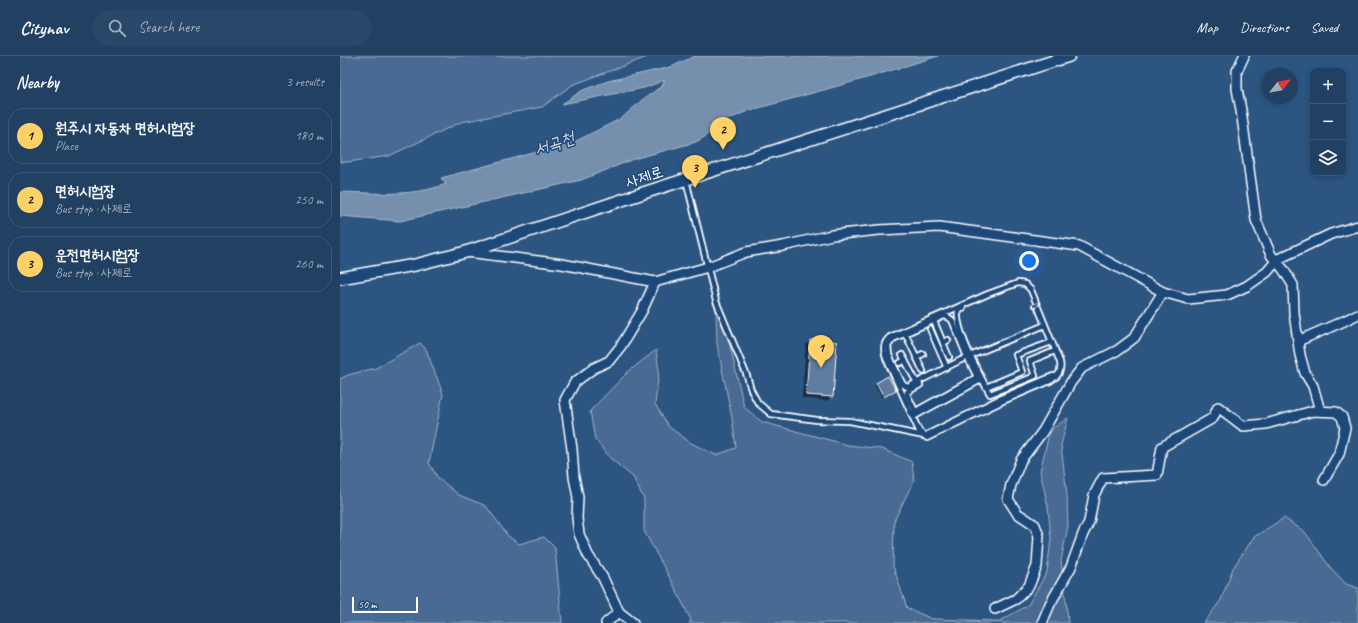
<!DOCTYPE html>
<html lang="en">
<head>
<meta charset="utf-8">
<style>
	body { margin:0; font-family:Caveat,"Poor Story",sans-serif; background:#294768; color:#f1f3f6 }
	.controls { position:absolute; right:12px; top:12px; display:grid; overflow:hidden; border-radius:8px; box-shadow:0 2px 6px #0003 }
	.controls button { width:36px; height:36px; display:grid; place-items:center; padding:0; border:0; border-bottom:1px solid #3e5977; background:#214062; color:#f1f3f6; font:20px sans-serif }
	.compass { position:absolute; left:922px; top:12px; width:36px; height:36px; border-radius:50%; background:#214062; box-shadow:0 2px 6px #0003; rotate:59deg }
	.scale { position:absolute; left:12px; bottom:10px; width:66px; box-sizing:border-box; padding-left:4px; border:2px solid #fff; border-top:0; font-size:11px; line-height:14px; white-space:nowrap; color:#fff; -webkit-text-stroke:3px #1f4a7a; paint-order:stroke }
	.you { position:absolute; left:689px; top:205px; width:14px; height:14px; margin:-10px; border:3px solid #fff; border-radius:50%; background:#1a73e8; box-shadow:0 0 0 6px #1a73e833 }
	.badge { display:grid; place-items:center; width:26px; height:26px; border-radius:50%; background:#ffd166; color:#111; font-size:13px; font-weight:700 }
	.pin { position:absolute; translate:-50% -33px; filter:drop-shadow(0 1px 2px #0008) }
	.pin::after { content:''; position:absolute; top:21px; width:14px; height:12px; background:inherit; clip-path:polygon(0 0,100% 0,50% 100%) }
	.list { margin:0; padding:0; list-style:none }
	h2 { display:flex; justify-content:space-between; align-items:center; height:52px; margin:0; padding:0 16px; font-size:17px }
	h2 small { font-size:13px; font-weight:400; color:#a2afbe }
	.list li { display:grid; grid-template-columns:26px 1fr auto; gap:12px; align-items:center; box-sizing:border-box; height:56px; margin:0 8px 8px; padding:0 8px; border:1px solid #3e5977; border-radius:16px }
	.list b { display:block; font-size:15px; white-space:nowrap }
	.list p { margin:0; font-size:13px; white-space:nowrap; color:#a2afbe }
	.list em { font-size:13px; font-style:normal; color:#a2afbe }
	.icon { flex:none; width:22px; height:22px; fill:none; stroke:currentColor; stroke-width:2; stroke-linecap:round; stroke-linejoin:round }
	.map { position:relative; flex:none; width:1018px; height:567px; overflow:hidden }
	header { display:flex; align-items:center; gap:24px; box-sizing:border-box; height:56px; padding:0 20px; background:#214062; border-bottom:1px solid #3e5977 }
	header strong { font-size:19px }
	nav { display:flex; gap:22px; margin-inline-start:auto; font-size:14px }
	.search { width:280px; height:36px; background:#294768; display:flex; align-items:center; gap:10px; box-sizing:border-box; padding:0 14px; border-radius:22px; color:#a2afbe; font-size:15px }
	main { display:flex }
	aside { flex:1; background:#214062 }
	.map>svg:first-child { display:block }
	.green { fill:#486b92; stroke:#a4b5c8 }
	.water { fill:#748fad; stroke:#acbcce }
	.shadow { fill:#0007 }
	.building { fill:#5e7c9f; stroke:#fff }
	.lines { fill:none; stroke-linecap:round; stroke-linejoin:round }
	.service-casing { stroke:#fff; stroke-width:8 }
	.minor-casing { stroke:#fff; stroke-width:12 }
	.tertiary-casing { stroke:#fff; stroke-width:14 }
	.service { stroke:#1f4a7a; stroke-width:4.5 }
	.minor { stroke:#1f4a7a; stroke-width:9 }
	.tertiary { stroke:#1f4a7a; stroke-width:11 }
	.rail-casing { stroke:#fff; stroke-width:4 }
	.rail { stroke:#1f4a7a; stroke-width:2.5; stroke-dasharray:8; stroke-linecap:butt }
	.labels { text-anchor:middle; stroke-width:3; stroke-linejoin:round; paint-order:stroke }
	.street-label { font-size:16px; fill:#fff; stroke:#1f4a7a }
	.water-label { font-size:17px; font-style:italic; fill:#d5dde6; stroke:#1f4a7a }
</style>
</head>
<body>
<header>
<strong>Citynav</strong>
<div class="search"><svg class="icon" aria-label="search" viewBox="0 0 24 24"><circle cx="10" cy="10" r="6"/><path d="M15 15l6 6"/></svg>Search here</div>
<nav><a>Map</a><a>Directions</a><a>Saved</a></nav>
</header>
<main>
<aside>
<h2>Nearby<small>3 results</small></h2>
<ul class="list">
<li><span class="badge">1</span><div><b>원주시 자동차 면허시험장</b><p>Place</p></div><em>180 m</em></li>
<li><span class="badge">2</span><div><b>면허시험장</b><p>Bus stop · 사제로</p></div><em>250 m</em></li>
<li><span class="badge">3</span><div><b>운전면허시험장</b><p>Bus stop · 사제로</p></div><em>260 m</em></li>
</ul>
</aside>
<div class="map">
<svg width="1018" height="567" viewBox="0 0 1018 567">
	<rect width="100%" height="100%" fill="#2c5582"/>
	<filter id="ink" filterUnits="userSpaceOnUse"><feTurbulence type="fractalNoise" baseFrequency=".025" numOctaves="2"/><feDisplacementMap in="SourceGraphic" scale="8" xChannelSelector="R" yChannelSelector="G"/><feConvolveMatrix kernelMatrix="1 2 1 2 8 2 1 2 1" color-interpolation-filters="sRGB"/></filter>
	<g filter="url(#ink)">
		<!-- green -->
		<g class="green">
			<path d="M0 0H310L232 29 202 51 121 66 49 100 8 106H0Z"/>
			<path d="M376 254 387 276 404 351 422 366 508 389 542 393 572 406 574 424 554 465 553 510 567 552 592 563 660 565 688 549 707 516 711 483 708 451 700 415 708 382 713 372 728 362 721 389 727 439 728 470 721 505 727 554 728 567H349L351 564 332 526 304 475V443L293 421 271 403 255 383 250 355 288 316 316 294 319 315 315 348 329 371 351 387 376 399 396 392 392 362 377 288Z"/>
			<path d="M80 287 86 293 103 338 89 407 98 422 119 439 146 450 168 480 179 488 204 481 215 492 222 567H0V323L8 319 36 312Z"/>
			<path d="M944 462 965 476 990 511 1006 528 1018 532V567H864L881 544 893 512 914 481Z"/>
		</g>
		<!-- water -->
		<path class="water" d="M355 0H598L530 21 408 55 377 68 366 80 356 86 294 103 241 124 60 165 0 160V136C36 137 72 141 106 128L101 122 234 86 282 62 302 44 322 30 325 24 304 32 222 48 243 34 268 25 331 11Z"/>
		<!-- shadow -->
		<g class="shadow">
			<path d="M471 285 492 340 487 345 462 342 466 289Z"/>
			<path d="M548 322 553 336 542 342 535 330Z"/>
		</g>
		<!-- building -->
		<g class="building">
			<path d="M470 284 497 286 493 341 466 339Z"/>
			<path d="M548 320 556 334 544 341 536 327Z"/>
		</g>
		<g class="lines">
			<defs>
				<g id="service">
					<path d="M346 124 376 245 407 320 411 334 418 347 431 358 477 364 510 365 584 380 661 342 713 320 716 321"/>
					<path d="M678 227 685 228 691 234 720 306C722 316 718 320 710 325L663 345 587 382 579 375 546 302C543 293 543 287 550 281L648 238Z"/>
					<path d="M623 252 618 255C615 273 638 315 646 331L682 316 676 299 712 286"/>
					<path d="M594 265 609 301"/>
					<path d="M590 273 607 312"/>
					<path d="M565 277 583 315"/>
					<path d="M603 287 608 284"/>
					<path d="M562 299 577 327"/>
					<path d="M576 301 583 298"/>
					<path d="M560 307 565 304"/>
					<path d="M646 331 650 338 695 320 690 305 715 295"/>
					<path d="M574 356 637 321"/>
					<path d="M577 359 567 338V336L580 329"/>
					<path d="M573 361 639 325 627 301 612 264 608 261 604 260 553 283 548 290 549 299 562 327 565 330 568 331 621 304 630 300 705 269"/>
				</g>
				<g id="minor">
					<path d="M904 0 897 15V33L901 54 916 164 931 199 943 213 953 229 954 257 960 299 965 317 973 330 980 355"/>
					<path d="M127 196 222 208 315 226 368 211 406 196 443 190 492 179 539 174 599 171 739 190 823 236 848 243 887 239 907 230 927 216 938 203 991 178 1018 170"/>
					<path d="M958 285 1004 265 1018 258"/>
					<path d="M655 553 676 543 689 530 697 510 699 480 695 469 677 457 668 443 671 429 681 404 703 375 731 326 742 312 778 294 794 282 823 236"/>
					<path d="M266 567 279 556"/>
					<path d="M293 567 279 556 263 522 248 499 239 478 237 462 238 441 234 421 232 393 225 344 235 326 254 312 269 305 281 290 302 255 315 226"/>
					<path d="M702 567 710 548 731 511 743 478 749 466 754 439 763 422 817 419 822 391 873 362 878 351 903 370 926 368 973 355 996 356 1002 361 1005 372 999 398 984 424"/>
				</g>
				<path id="tertiary" d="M0 222 75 209 126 196 291 141 729 0"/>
			</defs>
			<!-- service casing -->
			<use href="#service" class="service-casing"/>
			<!-- minor casing -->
			<use href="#minor" class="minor-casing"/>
			<!-- tertiary casing -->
			<use href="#tertiary" class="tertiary-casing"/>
			<!-- service -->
			<use href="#service" class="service"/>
			<!-- minor -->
			<use href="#minor" class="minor"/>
			<!-- tertiary -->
			<use href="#tertiary" class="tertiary"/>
			<defs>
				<path id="rail" d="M693 250 698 248"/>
			</defs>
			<!-- rail casing -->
			<use href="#rail" class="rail-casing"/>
			<!-- rail -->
			<use href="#rail" class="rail"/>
		</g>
	</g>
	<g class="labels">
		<!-- street labels -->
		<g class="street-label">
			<text transform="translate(304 120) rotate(-18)" y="6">사제로</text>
		</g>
		<!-- water labels -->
		<g class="water-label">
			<text transform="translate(214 87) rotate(-19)" y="6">서곡천</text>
		</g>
	</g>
</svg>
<div class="controls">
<button>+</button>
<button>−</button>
<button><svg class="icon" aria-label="layers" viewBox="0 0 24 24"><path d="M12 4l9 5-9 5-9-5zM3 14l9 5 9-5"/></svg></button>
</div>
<svg class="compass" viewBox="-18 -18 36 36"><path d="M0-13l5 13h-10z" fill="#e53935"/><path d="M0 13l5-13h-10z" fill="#a2afbe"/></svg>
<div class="scale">50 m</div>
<div class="you"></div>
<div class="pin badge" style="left:481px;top:312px">1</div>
<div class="pin badge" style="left:383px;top:94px">2</div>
<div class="pin badge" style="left:355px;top:132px">3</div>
</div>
</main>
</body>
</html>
